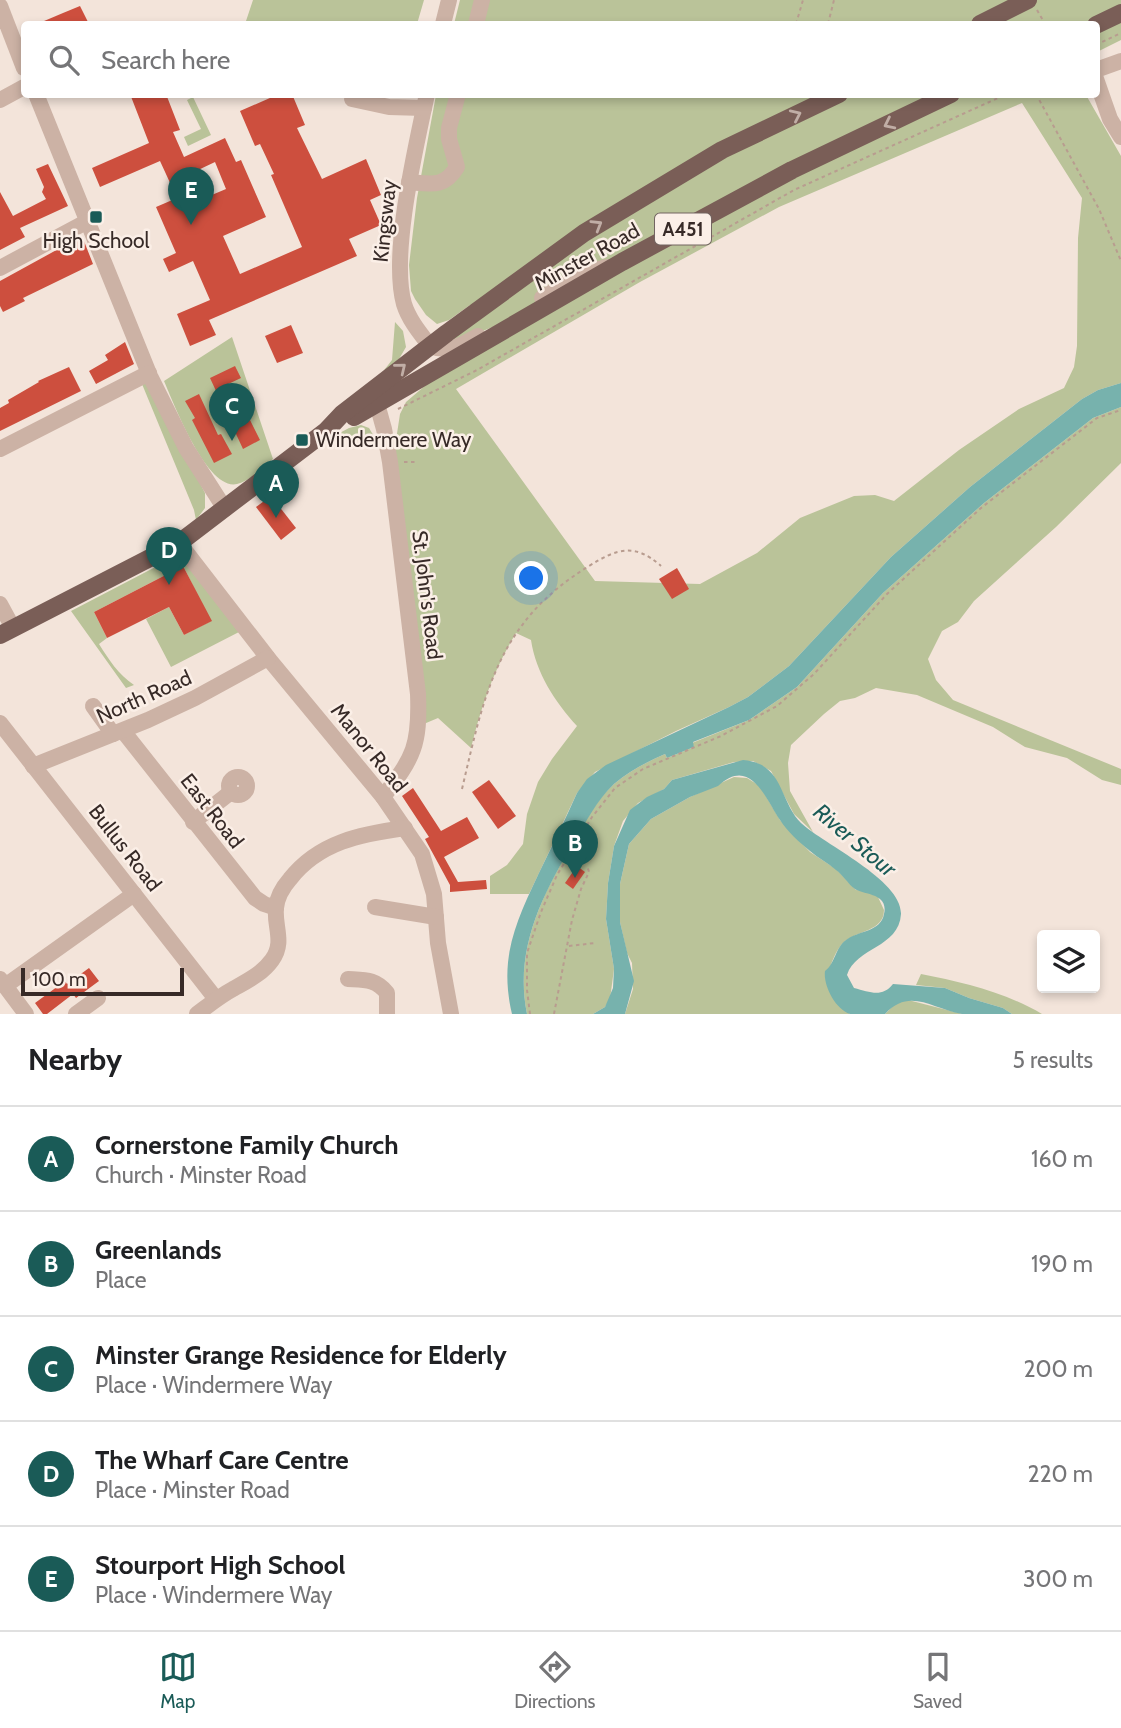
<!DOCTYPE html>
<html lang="en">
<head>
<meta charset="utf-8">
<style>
	body { margin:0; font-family:Cabin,sans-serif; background:#f2f2f2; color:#202124 }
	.controls { position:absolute; right:21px; bottom:21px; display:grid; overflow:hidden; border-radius:7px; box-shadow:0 4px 10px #0003 }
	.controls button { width:63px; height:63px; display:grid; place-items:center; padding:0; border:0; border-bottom:2px solid #e0e0e0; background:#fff; color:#202124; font:35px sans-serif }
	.scale { position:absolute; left:21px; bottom:18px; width:163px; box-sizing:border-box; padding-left:7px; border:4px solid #372a27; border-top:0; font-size:19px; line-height:24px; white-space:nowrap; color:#372a27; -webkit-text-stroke:5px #fbefe7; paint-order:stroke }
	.you { position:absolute; left:532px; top:579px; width:24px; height:24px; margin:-18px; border:5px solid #fff; border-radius:50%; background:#1a73e8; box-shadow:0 0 0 10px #1a73e833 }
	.badge { display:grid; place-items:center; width:46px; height:46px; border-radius:50%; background:#1a5b57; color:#fff; font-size:23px; font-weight:700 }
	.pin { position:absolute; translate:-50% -58px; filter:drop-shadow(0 2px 4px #0008) }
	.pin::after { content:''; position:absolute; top:37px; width:24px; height:21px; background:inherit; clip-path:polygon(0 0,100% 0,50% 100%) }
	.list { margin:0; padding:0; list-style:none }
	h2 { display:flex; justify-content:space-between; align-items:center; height:91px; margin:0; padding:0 28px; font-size:30px }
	h2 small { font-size:23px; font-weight:400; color:#757577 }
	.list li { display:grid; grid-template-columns:46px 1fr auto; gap:21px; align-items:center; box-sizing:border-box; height:105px; padding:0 28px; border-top:2px solid #e0e0e0 }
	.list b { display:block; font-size:26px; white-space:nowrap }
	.list p { margin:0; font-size:23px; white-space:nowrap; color:#757577 }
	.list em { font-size:23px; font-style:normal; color:#757577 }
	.icon { flex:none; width:38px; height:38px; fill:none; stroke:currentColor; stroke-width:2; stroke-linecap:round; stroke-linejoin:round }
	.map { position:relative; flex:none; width:1121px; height:1014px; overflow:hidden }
	.search { position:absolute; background:#fff; box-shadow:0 4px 10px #0003; left:21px; right:21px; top:21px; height:77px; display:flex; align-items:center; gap:18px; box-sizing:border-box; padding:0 24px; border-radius:7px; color:#757577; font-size:26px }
	.sheet { height:616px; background:#fff }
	nav { display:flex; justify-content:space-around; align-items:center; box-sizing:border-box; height:98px; border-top:2px solid #e0e0e0; background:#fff; font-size:19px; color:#757577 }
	nav a { display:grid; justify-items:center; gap:4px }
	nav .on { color:#1a5b57 }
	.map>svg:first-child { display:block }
	.green { fill:#bac399; fill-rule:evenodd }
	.water { fill:#77b2ad }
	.building { fill:#cd4f3e; fill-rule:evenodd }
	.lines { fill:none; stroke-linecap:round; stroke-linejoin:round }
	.path { stroke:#b89c8f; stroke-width:2; stroke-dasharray:3.5 3.5; stroke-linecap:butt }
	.minor { stroke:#ccb2a5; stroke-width:16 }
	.major { stroke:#7a5e57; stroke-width:18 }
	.oneway { stroke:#c1aea6 }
	.poi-dot { fill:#1a5b57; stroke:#fbefe7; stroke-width:2.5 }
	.labels { text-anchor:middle; stroke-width:5; stroke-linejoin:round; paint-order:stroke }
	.shield { fill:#fbefe7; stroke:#726561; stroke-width:2 }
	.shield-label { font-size:19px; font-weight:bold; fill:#372a27 }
	.street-label { font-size:21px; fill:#372a27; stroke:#fbefe7 }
	.poi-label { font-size:21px; fill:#372a27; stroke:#fbefe7 }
	.water-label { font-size:23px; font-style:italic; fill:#1a5b57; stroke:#fbefe7 }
</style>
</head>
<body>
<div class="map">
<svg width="1121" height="1014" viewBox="0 0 1121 1014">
	<rect width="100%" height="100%" fill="#f3e4da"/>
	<!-- green -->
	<g class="green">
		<path d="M253 0H424L417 24H245Z"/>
		<path d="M460 0H1121V40L1097 52 1096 24H454Z"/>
		<path d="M436 95H1086L1121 156V383L1098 390 1082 399 970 487 891 557 789 666 748 697 729 707 676 731 595 772 577 793 529 894H490V876L507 865 523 844 527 814 538 782 552 759 577 726C555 702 536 673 531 640L516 633C494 669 481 707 471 748L438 718 419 726 387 442 396 440 400 414 406 402 495 326 478 333 451 340 478 309 470 305 449 320 437 324 426 315 415 299 411 291 409 265 417 198ZM1022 103 1082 198 1078 238 1077 346 1074 367 1064 388 1019 409 959 450 894 501 875 495 854 496 800 518 757 553 700 584 595 581 456 389 640 282 779 207Z"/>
		<path d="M193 97 211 135 188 146 184 137 201 129 187 100Z"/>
		<path d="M395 322 403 331 406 347 399 359 381 374 392 360Z"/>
		<path d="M232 337 273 459C263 467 250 481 237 484 207 491 174 404 164 381Z"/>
		<path d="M147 381 205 493V508L196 520 194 510 142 384Z"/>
		<path d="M1121 407V463L1056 527 974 601 958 622 942 631 928 659 936 680 953 700 1121 769V785L1102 780 1067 758 1025 747 993 727 917 695 876 688 855 698 840 701 824 714 791 745 788 763 790 791 813 832 794 814 771 771 753 761 734 762 672 780 664 789 638 803 623 821 614 846 608 883 606 919 614 969 610 999 605 1007 593 1014H527C514 950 542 895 574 841 585 822 597 799 614 784 629 771 647 762 665 754L667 758 694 747 692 743 749 720 797 687 883 593 984 503 1093 418Z"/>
		<path d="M361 425 369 428 378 443 332 437 349 428Z"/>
		<path d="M177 560 186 562 239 632 171 667 146 619 169 607 184 635 211 621 183 566 94 612 107 638 99 644C109 660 118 674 134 685L126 688 71 611 167 561Z"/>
		<path d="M734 777 747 778 760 786 780 820 810 852 836 869 856 890 868 891 878 897 884 910C884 932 856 930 843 943 837 949 833 959 830 967L841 1007 850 1014H625L633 989 632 963 627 953 620 922V884L629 844 651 819 690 797Z"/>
		<path d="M921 974C962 982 1005 992 1042 1014H1012L1003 1008 969 998 945 988 916 985Z"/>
		<path d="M908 1000 963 1014H885L896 1003Z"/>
	</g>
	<!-- water -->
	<g class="water">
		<path d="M1121 383V407L1093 418 984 503 883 593 797 687 749 720 693 742 694 747 667 758 665 754C647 762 629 771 614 784 597 800 586 822 574 842 542 895 514 950 527 1014H512C499 959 515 924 538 875 551 848 565 820 577 793L587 779 606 765 729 707 748 697 789 666 891 557 970 487 1082 399 1098 390Z"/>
		<path d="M743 760C784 763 779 801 801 823 825 845 902 880 901 914 899 948 856 947 847 975L854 988C870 992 882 998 893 984L945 988 969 998 1003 1008 1012 1014C996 1014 978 1014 962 1014 932 1009 910 987 885 1014 875 1014 859 1014 850 1014 835 1009 823 985 825 971 835 964 835 948 846 940 857 931 881 932 884 914 889 893 864 895 855 889 848 884 843 875 836 870 828 863 818 858 810 851 799 842 788 832 780 820 766 800 751 755 718 786L690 797 651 819 629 844 620 884V922L634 981 625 1014H593L605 1007 613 988 614 969 606 919 608 883 614 846 630 810 647 797 664 789 672 780Z"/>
	</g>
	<!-- building -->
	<g class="building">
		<path d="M80 6 89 24H37L63 13Z"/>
		<path d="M130 94H166L180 130 173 132 184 157 225 138 236 162 241 160 266 217 223 236 240 274 302 247 271 175 274 174 260 144 255 146 240 111 279 94H292L305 125 297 128 322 179 366 159 381 195 370 200 381 225 349 239 357 256 209 320 216 335 190 346 177 314 210 300 193 261 169 272 163 259 176 253 156 207 177 198 160 161 100 187 92 168 149 143ZM215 162 226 189 207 197 196 171Z"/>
		<path d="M48 164 68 206 20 228 25 237 0 250V192L13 216 46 199 42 192 44 187 36 169Z"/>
		<path d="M82 236 93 264 23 298 25 301 3 312 0 306V281Z"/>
		<path d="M291 325 303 353 277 363 265 336Z"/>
		<path d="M125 342 134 364 96 384 89 371 108 360 105 355Z"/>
		<path d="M235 366 241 378 226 385 244 423 250 420 260 440 243 449 210 378Z"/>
		<path d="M69 367 81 391 0 431V408L9 403 8 400 39 382 38 381Z"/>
		<path d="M199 394 218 435 221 434 232 454 214 463 192 420 195 418 185 401Z"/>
		<path d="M271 496 296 528 281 540 256 507Z"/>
		<path d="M183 566 212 621 184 635 169 607 107 638 94 612Z"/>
		<path d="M677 568 689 589 672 599 659 579Z"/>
		<path d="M489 780 516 816 498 829 472 792Z"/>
		<path d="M413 788 441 831 467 817 479 838 444 857 458 882 486 880 487 889 450 892V885L425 839 429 837 402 796Z"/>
		<path d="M577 866 585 872 573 889 565 883Z"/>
		<path d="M89 968 99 981 76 998 73 994 47 1014H43L35 1003 65 981 67 984Z"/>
	</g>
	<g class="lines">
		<!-- path -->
		<g class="path">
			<path d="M1037 10 1045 24"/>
			<path d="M796 24 803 0"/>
			<path d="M828 24 834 0"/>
			<path d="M1096 45 1121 33"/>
			<path d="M1036 94 1099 209 1121 261"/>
			<path d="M398 409 477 370 794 190 1007 94"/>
			<path d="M404 462H416"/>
			<path d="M462 789C485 691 498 622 589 566 618 548 635 543 661 566"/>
			<path d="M569 946 595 943"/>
			<path d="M530 1014 527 990V953L541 912 557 875 592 817 615 788 643 769 721 736 777 706 814 674 887 594 981 508 1097 418 1121 410"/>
			<path d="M554 1014 572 920 581 889 589 872 587 865"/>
		</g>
		<!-- minor -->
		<g class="minor">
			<path d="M0 6 24 68"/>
			<path d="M443 24 449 0"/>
			<path d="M476 24 482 0"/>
			<path d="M1096 70 1121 61"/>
			<path d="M1096 79 1110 119 1121 137"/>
			<path d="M36 94 150 376 186 448 225 509"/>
			<path d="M427 94C416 147 390 254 404 304 409 320 420 333 430 346"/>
			<path d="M352 99 389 107 424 108"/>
			<path d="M0 100 24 87"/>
			<path d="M409 182C432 184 444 188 457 167L449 139V128L458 94"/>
			<path d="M0 268 86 222"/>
			<path d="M542 298 586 272 607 267"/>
			<path d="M430 346C448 353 461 346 478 336"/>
			<path d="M374 393 384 429 390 462 418 694C420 745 414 757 383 797"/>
			<path d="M0 449 149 373"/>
			<path d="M179 543 268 658 383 797 422 854 434 894 438 943 451 1014"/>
			<path d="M0 604 13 628"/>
			<path d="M93 706 113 734"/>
			<path d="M0 723 216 999"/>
			<path d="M123 731 255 898 264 904 276 908"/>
			<path d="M33 766 148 720 195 698 268 658"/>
			<circle cx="238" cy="786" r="9"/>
			<path d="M193 822 231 792"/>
			<path d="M375 907 436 917"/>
			<path d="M0 979 26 1014"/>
			<path d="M348 979C365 980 376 979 387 993V1014"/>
			<path d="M5 986 134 894"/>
			<path d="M76 1014 98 998"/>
			<path d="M197 1014C209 1005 220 996 233 989 247 981 262 974 272 960 285 942 274 927 276 908 277 897 283 887 290 879 319 842 361 834 405 828"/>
		</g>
		<!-- major -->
		<g class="major">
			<path d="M980 24 1028 0"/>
			<path d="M1096 25 1121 13"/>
			<path d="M354 417 622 262 792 170 951 94"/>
			<path d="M0 635 179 543 326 431 342 414 447 333 584 233 722 150 839 94"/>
		</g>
	</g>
	<!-- one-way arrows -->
	<defs><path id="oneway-chevron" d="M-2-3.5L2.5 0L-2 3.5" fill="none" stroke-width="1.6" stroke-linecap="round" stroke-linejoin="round" transform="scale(1.75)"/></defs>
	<g class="oneway">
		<use href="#oneway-chevron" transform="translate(796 115) rotate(-25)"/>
		<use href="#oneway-chevron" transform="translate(889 124) rotate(154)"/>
		<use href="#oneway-chevron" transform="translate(597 225) rotate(-31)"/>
		<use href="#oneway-chevron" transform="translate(401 368) rotate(-39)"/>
	</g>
	<!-- markers -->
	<g class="poi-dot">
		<rect x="89" y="210" width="14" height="14" rx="3.5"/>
		<rect x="295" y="433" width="14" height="14" rx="3.5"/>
	</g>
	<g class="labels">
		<!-- shield labels -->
		<rect class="shield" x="655" y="213.5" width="56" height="31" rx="5"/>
		<g class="shield-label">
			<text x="683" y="236">A451</text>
		</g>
		<!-- street labels -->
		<g class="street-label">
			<text transform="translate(385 221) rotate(-84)" y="7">Kingsway</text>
			<text transform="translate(587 257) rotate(-29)" y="7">Minster Road</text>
			<text transform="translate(427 595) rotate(83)" y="7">St. John's Road</text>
			<text transform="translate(144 697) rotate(-24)" y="7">North Road</text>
			<text transform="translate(369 748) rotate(51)" y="7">Manor Road</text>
			<text transform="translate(212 811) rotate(52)" y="7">East Road</text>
			<text transform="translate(125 848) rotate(52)" y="7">Bullus Road</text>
		</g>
		<!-- poi labels -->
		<g class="poi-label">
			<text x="96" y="248">High School</text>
			<text x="316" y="447" text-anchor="start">Windermere Way</text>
		</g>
		<!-- water labels -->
		<g class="water-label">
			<text transform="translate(855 840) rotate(40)" y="8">River Stour</text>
		</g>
	</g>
</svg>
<div class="controls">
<button><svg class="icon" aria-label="layers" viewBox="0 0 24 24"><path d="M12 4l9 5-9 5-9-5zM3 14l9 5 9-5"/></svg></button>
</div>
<div class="scale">100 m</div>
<div class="you"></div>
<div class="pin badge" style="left:276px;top:518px">A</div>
<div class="pin badge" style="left:575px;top:878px">B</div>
<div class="pin badge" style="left:232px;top:441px">C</div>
<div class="pin badge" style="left:169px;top:585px">D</div>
<div class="pin badge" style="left:191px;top:225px">E</div>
<div class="search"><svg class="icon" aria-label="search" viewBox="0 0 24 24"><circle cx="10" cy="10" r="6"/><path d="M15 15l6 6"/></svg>Search here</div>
</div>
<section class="sheet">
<h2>Nearby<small>5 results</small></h2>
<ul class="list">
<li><span class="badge">A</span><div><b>Cornerstone Family Church</b><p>Church · Minster Road</p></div><em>160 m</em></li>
<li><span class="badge">B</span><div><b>Greenlands</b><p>Place</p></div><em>190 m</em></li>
<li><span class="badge">C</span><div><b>Minster Grange Residence for Elderly</b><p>Place · Windermere Way</p></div><em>200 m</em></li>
<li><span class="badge">D</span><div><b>The Wharf Care Centre</b><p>Place · Minster Road</p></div><em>220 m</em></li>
<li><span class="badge">E</span><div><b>Stourport High School</b><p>Place · Windermere Way</p></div><em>300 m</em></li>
</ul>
</section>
<nav>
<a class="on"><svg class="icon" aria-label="map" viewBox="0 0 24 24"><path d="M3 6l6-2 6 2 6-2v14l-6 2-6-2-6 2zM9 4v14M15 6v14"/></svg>Map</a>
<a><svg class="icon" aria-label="directions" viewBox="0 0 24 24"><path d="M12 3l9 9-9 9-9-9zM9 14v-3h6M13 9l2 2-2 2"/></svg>Directions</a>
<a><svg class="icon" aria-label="saved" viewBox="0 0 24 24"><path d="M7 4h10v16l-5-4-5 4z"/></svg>Saved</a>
</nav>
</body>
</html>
